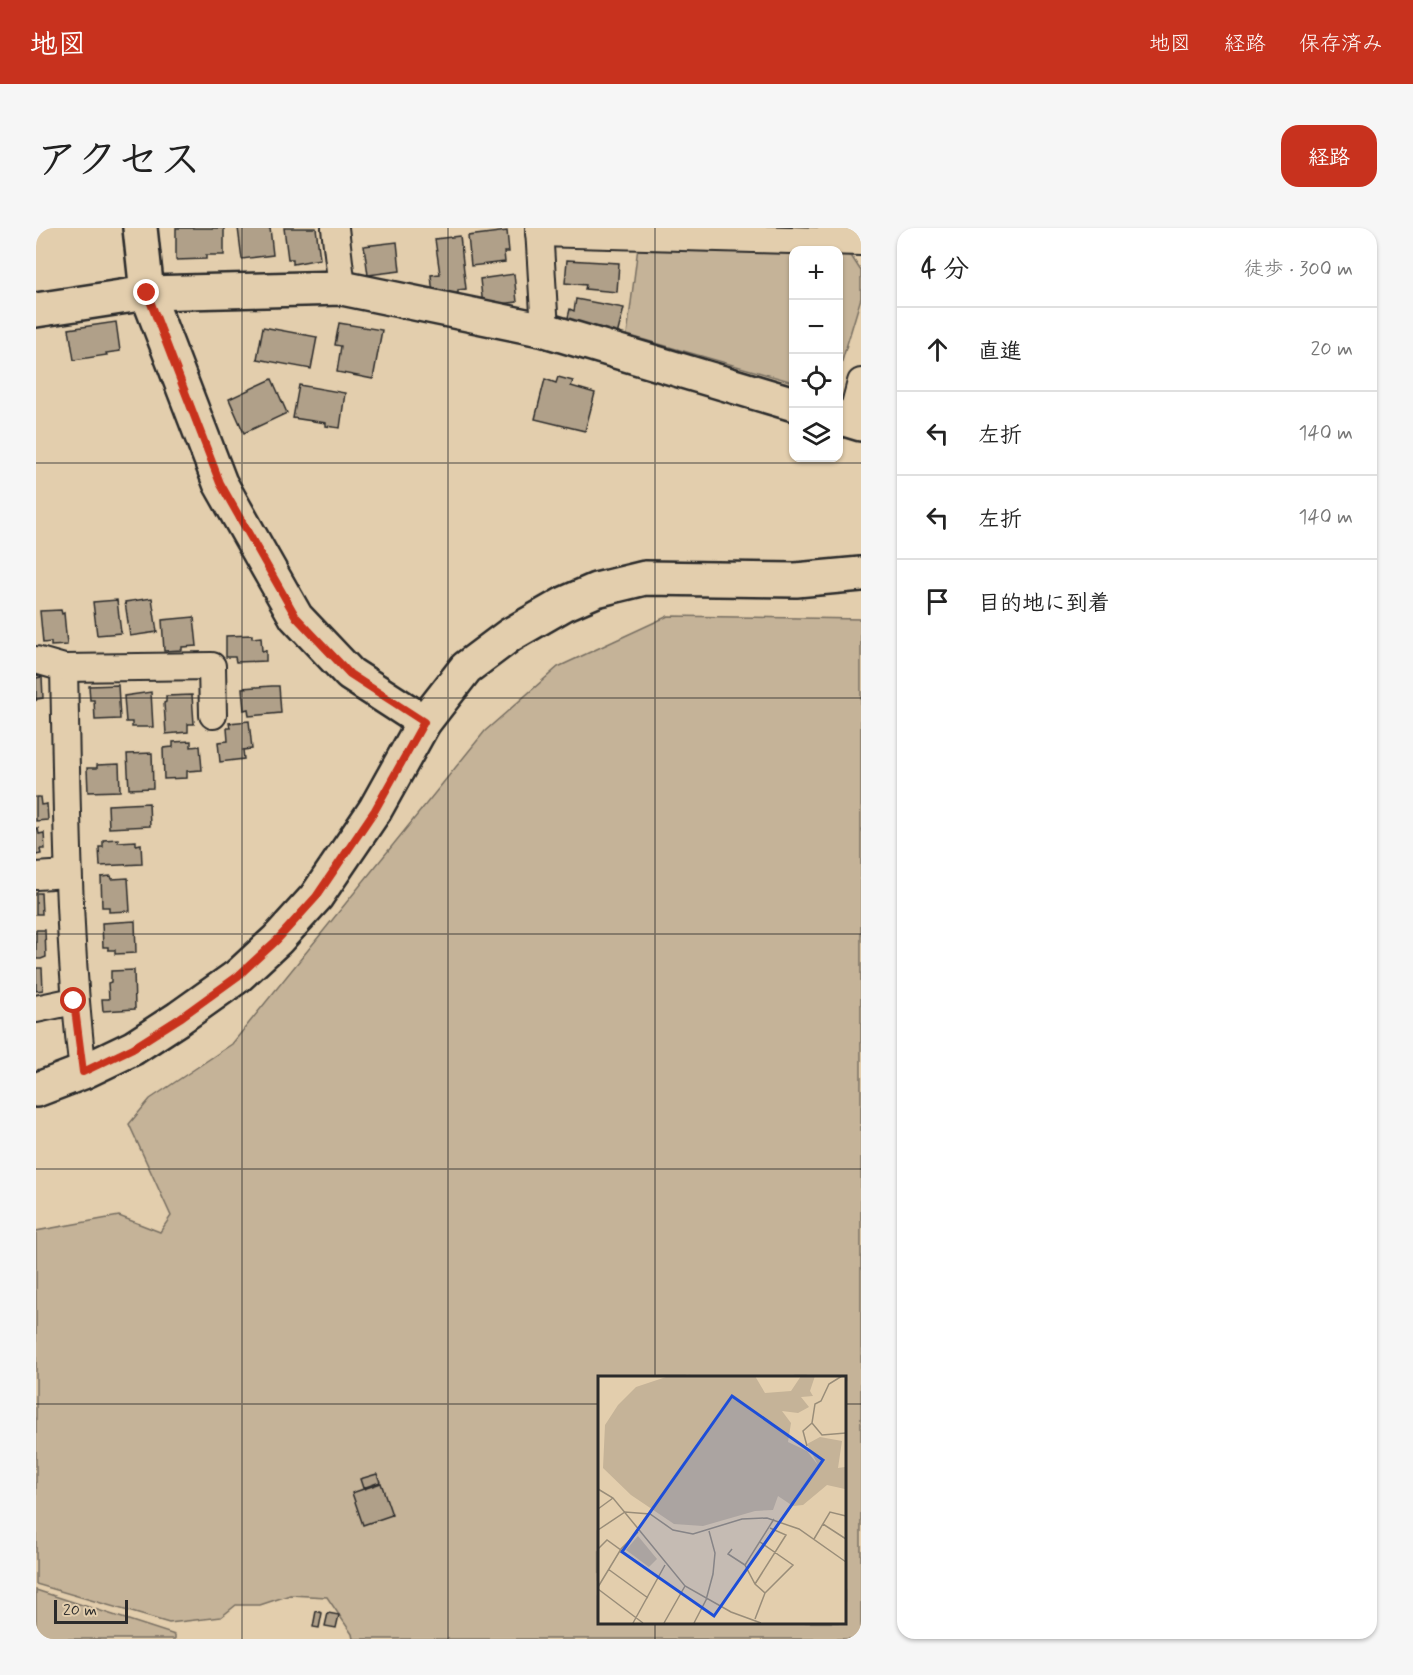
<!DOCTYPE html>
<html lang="ja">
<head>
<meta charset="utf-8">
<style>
	body { margin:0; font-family:Mynerve,"Klee One",sans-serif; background:#f6f6f6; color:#222 }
	.controls { position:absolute; right:18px; top:18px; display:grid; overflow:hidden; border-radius:12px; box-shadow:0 2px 4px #0004 }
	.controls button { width:54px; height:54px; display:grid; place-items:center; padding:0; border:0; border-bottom:2px solid #e0e0e0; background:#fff; color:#222; font:30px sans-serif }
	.scale { position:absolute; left:18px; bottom:15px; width:74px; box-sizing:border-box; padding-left:6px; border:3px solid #2b2b2b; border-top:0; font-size:16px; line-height:21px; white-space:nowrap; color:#2b2b2b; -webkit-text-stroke:4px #e3cead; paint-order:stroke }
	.stop { position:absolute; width:18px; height:18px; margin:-14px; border:4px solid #c8321e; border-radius:50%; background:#fff }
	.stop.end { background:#c8321e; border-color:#fff; box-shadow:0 2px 6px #0008 }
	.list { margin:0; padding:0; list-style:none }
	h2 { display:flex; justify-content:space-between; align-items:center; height:78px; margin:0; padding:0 24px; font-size:26px }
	h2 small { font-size:20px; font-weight:400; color:#767676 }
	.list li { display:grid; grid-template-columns:39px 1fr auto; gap:18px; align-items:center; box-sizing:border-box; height:84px; padding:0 24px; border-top:2px solid #e0e0e0 }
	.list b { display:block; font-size:22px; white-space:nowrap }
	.list em { font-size:20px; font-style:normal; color:#767676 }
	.icon { flex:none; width:33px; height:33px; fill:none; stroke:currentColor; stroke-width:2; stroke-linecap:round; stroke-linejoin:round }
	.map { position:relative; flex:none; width:825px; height:1411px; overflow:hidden; border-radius:18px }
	header { display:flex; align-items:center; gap:36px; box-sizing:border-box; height:84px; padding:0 30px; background:#c8321e; color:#fff }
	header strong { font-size:28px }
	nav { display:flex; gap:33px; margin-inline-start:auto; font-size:21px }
	.intro { display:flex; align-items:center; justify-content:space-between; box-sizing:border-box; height:144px; padding:0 36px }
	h1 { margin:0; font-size:42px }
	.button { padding:15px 27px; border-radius:18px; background:#c8321e; color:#fff; font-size:21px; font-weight:700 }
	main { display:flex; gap:36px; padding:0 36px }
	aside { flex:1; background:#fff; border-radius:18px; box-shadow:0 2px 4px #0004 }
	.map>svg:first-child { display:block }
	.green { fill:#c5b398; stroke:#786f62; stroke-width:1.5; fill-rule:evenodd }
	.building { fill:#b0a089; stroke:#2b2b2b; stroke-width:1.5 }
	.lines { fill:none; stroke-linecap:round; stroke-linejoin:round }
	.street-casing { stroke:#2b2b2b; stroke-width:30 }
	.secondary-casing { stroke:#2b2b2b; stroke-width:38 }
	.street { stroke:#e3cead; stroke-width:26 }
	.secondary { stroke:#e3cead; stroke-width:33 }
	.route { stroke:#c8321e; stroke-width:8 }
	.grid { fill:none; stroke:#2b2b2b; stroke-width:1.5; stroke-opacity:0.55 }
	.inset-road { fill:none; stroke:#998d79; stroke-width:1.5 }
	.view { fill:#1d4ed8; fill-opacity:0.15; stroke:#1d4ed8; stroke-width:3 }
	.inset-edge { fill:none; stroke:#2b2b2b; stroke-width:3 }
</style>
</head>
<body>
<header>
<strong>地図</strong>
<nav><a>地図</a><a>経路</a><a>保存済み</a></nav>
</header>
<div class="intro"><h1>アクセス</h1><a class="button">経路</a></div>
<main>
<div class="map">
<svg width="825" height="1411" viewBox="0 0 825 1411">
	<rect width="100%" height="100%" fill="#e3cead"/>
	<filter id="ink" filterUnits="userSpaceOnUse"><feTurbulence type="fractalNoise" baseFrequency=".0167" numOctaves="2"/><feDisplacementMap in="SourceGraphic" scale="12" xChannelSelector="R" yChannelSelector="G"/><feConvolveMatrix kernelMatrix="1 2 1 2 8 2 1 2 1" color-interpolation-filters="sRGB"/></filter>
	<g filter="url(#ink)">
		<!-- green -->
		<g class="green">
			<path d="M602 19 757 24V154L591 107Z"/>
			<path d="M803 26H814L825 43V70L803 143Z"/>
			<path d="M632 388 825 391V1411H317L316 1406 291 1369 254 1367 224 1377H200L185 1389 133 1395 0 1356V1003L83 988 124 1004 135 988 93 896 114 871 196 816 449 503 522 439ZM564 1150H808V1394H564Z"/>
			<path d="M0 1362 139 1407V1411H0Z"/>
		</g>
		<!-- building -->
		<g class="building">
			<path d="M140 0H188V27H170V31L140 32Z"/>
			<path d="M202 0H234L237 27 206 31Z"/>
			<path d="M248 0H280L284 31 257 36V31H252Z"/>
			<path d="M471 3 473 24H468L469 34 435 38 432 8Z"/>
			<path d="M424 8 430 61 422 62V65L397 67 395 47 404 46 399 11Z"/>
			<path d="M361 14 364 43 332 47 328 18Z"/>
			<path d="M531 32 583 35 581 64 549 61 550 57 529 55Z"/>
			<path d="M478 46 481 74 447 78 444 51Z"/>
			<path d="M540 71 588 80 580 111 530 98 534 81 538 83Z"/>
			<path d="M80 94 84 123 70 125 71 127 38 132 33 101Z"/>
			<path d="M303 95 346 102 337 151 301 144 305 118 299 117Z"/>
			<path d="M227 99 281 109 275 141 221 131Z"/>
			<path d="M522 149 537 153 535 158 559 165 549 203 499 191 509 151 520 155Z"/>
			<path d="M236 151 251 185 208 205 193 171Z"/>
			<path d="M263 157 309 165 304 200 290 198V195L257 190Z"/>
			<path d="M116 370 121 404 94 408 89 374Z"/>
			<path d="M81 372 85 405 61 407 57 374Z"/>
			<path d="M25 382 26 386 28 385 31 417 15 418V414L7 415 4 383Z"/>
			<path d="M158 389 161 418 146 419V422L128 423 126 392Z"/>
			<path d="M216 407V410L225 409 226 423 230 422V433L200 434 199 429H190V408Z"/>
			<path d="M6 449 7 470 1 471 0 473V450Z"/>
			<path d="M82 457 84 491 59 492 58 472H54L53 458Z"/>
			<path d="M236 458H243L245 485 213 488 212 481 208 482 206 460Z"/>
			<path d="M115 464 117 499H96V494H90L88 468Z"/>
			<path d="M156 467 158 496H152V504L130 506 128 475 130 474V468Z"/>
			<path d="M213 493 216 521 207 522 208 531 184 534 182 514 192 513 191 500H194L193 495Z"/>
			<path d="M155 513V519L164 518 166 542 151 543V550L128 551 127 520 137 519V514Z"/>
			<path d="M116 525 117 560 93 561 91 526Z"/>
			<path d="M83 536 84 563 52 564 51 540H61V537Z"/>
			<path d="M0 569H4L5 577 11 576 12 592 0 593Z"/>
			<path d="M113 575 114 598 73 600 72 577Z"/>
			<path d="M0 600H2L3 606 8 605 9 621H4L5 626 0 627Z"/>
			<path d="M82 611V614L100 613V617L105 616 106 636 64 638 63 619H67V612Z"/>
			<path d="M75 648 76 651 92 650 94 683 73 684V679H66L65 649Z"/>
			<path d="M0 665H5L6 686H0Z"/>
			<path d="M99 693 100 725 79 726V722H72V719H67L66 695Z"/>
			<path d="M0 702H9L10 729 5 731H0Z"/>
			<path d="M0 740H6L7 762 0 763Z"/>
			<path d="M98 742 99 781 67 783 66 771H73L72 755 75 754V743Z"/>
			<path d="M341 1246 344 1254 327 1260 324 1251Z"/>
			<path d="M345 1255 356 1287 327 1297 316 1265Z"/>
			<path d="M280 1383 286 1385 283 1400 277 1399Z"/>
			<path d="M292 1385 303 1387 300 1400 289 1398Z"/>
		</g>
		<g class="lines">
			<defs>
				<g id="street">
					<path d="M299 0 306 60"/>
					<path d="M503 0 509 102"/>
					<path d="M503 5 825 14"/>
					<path d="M815 192 825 154"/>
					<path d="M0 432 28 440C31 575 31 710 47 844"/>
					<path d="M28 440 176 438 177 487"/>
					<path d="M0 648 32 646"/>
					<path d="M0 781 38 773"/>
				</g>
				<g id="secondary">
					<path d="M104 0 111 65 184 255 260 389 314 446 388 494"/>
					<path d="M0 82 111 65 306 60 509 102 758 176"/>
					<path d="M802 189 825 196"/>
					<path d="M0 862 47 844 97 820 143 790 202 748 241 712 280 669 339 582 388 494 430 440 474 407 528 376 560 362 609 350 760 352 825 346"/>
				</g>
			</defs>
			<!-- street casing -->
			<use href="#street" class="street-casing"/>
			<!-- secondary casing -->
			<use href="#secondary" class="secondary-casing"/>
			<!-- street -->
			<use href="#street" class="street"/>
			<!-- secondary -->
			<use href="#secondary" class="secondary"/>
		</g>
	</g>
	<g class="lines" filter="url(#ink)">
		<!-- route -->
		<path class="route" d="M38 773 47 844 97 820 144 790 202 748 241 712 280 669 339 582 388 494 314 446 260 389 184 255 111 65"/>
	</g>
	<!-- grid -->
	<path class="grid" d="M206 0V1411M412 0V1411M619 0V1150M0 235H825M0 470H825M0 706H825M0 941H825M0 1176H564M808 1176H825M619 1394V1411"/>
	<!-- overview -->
	<g transform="translate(562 1148)">
		<rect width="248" height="248" fill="#e3cead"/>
		<path d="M71 0H157L167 17 193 15 203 0H217L212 15 215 20 203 21 211 31 200 37 184 35 193 47 190 66 209 75 220 89 209 68 222 61 244 65 240 92 247 91V113L229 109 205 129 195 130 180 120 175 134 157 135 105 150 76 148 33 119 5 92 7 49 20 29 38 11ZM40 160 59 183 51 191 28 174Z" fill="#c5b398"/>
		<path class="inset-road" d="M244 0 231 8 223 25 217 28 214 47 224 59 248 57M209 70 205 55 214 47M0 113 15 122 87 210 133 236 163 247M0 133 15 122M225 148 248 163M0 154 27 136 52 138 75 154 95 158 144 143 169 142 201 153 248 186M216 163 232 136 248 140M162 166 195 189 167 217M0 173 9 164 60 201M134 173 130 178 147 189M10 193 50 222M157 208 188 159 172 152M0 211 23 173 40 156M0 213 45 247M157 243 167 217 157 208 147 189 176 143M35 247 67 189M66 247 87 210M96 247 108 224 115 198 117 177 111 155"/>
		<path class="view" d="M134 20 225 84 116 240 24 176Z"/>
		<rect width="248" height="248" class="inset-edge"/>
	</g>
</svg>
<div class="controls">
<button>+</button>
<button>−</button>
<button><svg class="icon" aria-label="locate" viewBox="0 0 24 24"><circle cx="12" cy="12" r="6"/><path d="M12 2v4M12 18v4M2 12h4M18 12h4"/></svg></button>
<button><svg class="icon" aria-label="layers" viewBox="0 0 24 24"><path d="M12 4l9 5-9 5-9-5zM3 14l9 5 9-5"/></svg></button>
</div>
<div class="scale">20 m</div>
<div class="stop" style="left:38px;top:773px"></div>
<div class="stop end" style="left:111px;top:65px"></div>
</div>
<aside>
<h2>4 分<small>徒歩 · 300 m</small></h2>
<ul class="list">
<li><svg class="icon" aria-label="ahead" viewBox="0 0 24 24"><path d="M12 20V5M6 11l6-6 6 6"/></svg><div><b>直進</b></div><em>20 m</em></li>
<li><svg class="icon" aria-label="left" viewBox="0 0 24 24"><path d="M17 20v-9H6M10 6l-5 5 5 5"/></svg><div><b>左折</b></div><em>140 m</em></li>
<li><svg class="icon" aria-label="left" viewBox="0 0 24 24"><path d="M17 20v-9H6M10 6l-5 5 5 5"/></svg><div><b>左折</b></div><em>140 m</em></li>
<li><svg class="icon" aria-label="arrive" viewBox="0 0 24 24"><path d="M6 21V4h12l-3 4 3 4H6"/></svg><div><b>目的地に到着</b></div></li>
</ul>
</aside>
</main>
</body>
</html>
